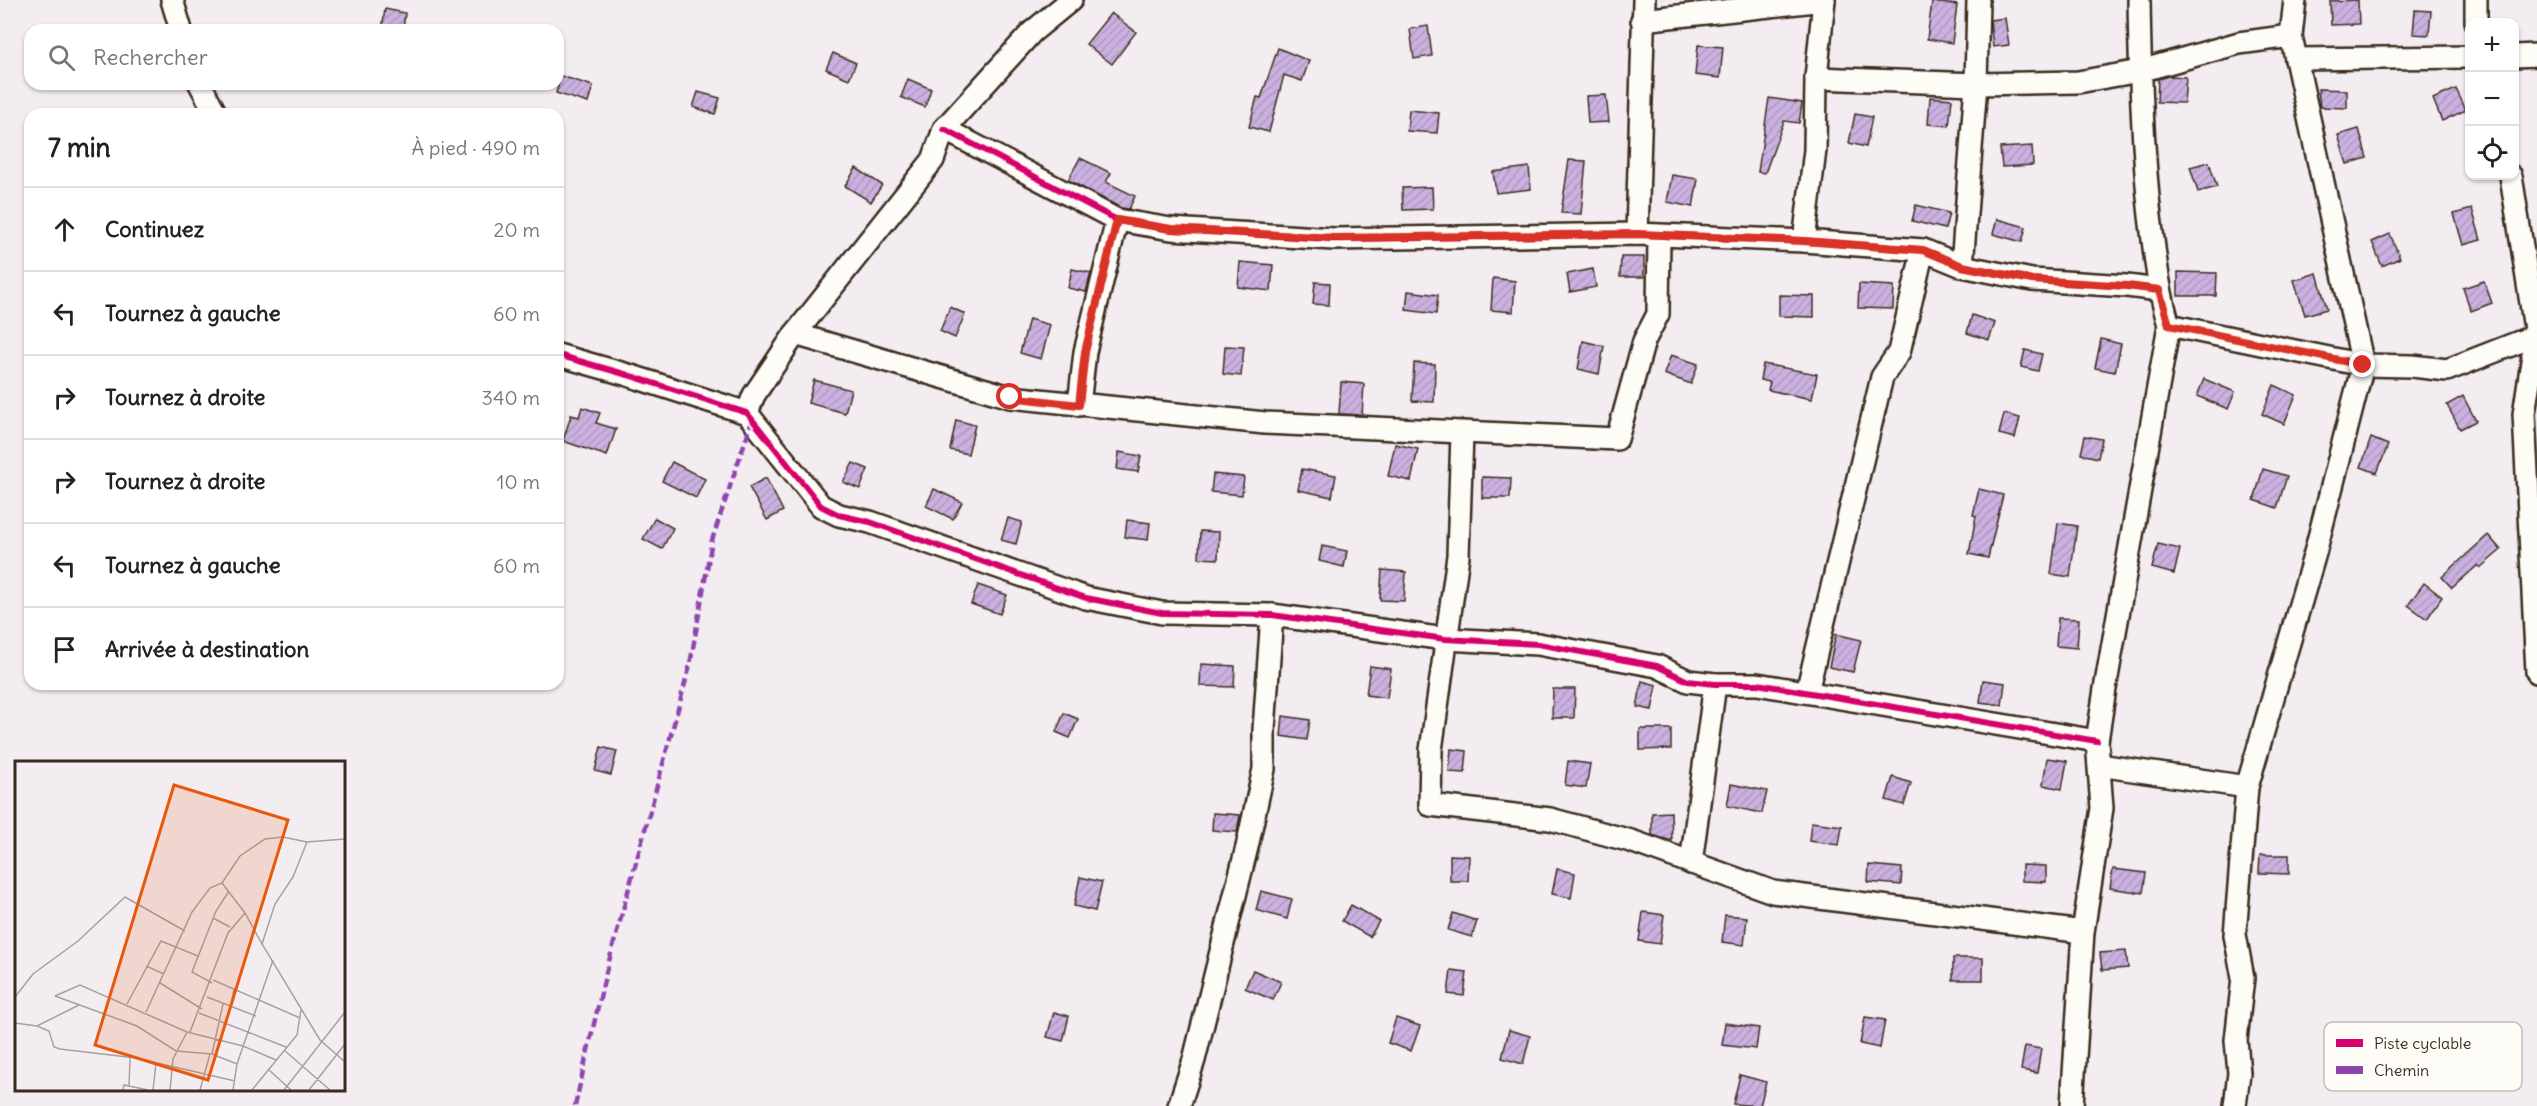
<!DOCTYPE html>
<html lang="fr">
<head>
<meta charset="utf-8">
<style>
	body { margin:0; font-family:Delius,sans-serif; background:#f2f2f2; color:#222 }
	.controls { position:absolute; right:18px; top:18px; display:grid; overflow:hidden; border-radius:12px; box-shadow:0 2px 4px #0004 }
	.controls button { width:54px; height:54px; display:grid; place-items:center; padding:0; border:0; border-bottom:2px solid #e0e0e0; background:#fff; color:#222; font:30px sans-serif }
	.stop { position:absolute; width:18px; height:18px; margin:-14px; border:4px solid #d93025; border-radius:50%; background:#fff }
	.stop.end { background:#d93025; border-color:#fff; box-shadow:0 2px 6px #0008 }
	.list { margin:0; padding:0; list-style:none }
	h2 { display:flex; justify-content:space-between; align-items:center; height:78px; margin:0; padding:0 24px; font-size:26px }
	h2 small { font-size:20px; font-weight:400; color:#767676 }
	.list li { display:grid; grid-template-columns:39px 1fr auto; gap:18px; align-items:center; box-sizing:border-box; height:84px; padding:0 24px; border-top:2px solid #e0e0e0 }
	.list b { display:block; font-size:22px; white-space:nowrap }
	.list em { font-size:20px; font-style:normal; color:#767676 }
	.icon { flex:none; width:33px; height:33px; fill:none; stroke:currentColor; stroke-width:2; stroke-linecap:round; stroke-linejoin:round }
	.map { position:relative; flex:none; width:2537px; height:1106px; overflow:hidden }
	.search { position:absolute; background:#fff; box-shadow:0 2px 4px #0004; left:24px; top:24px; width:540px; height:66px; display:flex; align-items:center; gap:15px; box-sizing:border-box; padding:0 21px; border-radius:18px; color:#767676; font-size:22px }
	.panel { position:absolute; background:#fff; box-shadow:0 2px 4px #0004; left:24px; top:108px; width:540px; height:582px; border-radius:18px }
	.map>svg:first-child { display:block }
	.building { fill:url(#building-hatch); stroke:#3b2a1e; stroke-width:1.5 }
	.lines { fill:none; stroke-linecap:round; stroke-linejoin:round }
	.street-casing { stroke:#3b2a1e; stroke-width:26 }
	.street { stroke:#fdfcf7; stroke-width:21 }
	.quiet { stroke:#8e44ad; stroke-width:4.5; stroke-dasharray:9 4.5; stroke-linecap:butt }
	.cycleway-casing { stroke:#fdfcf7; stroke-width:10 }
	.cycleway { stroke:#d6006c; stroke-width:6 }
	.route { stroke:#d93025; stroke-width:8 }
	.inset-road { fill:none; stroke:#a99f9d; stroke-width:1.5 }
	.view { fill:#e8590c; fill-opacity:0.15; stroke:#e8590c; stroke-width:3 }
	.inset-edge { fill:none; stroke:#3b2a1e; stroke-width:3 }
	.key { fill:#fdfcf7; stroke:#c3bdb6; stroke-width:1.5 }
	.key-label { font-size:16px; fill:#3b2a1e }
</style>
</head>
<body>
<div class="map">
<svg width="2537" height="1106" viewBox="0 0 2537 1106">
	<defs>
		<pattern id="building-hatch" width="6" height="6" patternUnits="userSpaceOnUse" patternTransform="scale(1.5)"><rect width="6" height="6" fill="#cbb1e0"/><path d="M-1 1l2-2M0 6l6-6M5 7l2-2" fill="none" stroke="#af98c0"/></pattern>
	</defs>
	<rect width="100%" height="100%" fill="#f3edf2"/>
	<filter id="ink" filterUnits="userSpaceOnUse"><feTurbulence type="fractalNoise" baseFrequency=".0167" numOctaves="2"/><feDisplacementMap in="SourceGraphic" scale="12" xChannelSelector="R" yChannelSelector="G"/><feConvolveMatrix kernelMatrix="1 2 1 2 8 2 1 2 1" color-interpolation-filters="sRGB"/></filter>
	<g filter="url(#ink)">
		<!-- building -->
		<g class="building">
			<path d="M2358 0 2359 24 2331 25 2330 1Z"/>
			<path d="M1932 2 1957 5 1952 43 1927 39Z"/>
			<path d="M385 9 405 13 403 30H382Z"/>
			<path d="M2415 10 2431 11 2429 35 2413 34Z"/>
			<path d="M1111 13 1136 32 1112 64 1086 44Z"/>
			<path d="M2005 18 2009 45 1993 47 1990 20Z"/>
			<path d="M1428 26 1432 56 1414 59 1410 29Z"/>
			<path d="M1698 45 1723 47 1720 78 1695 75Z"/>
			<path d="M1278 48 1309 61 1302 81 1284 75 1269 132 1249 127 1257 97 1261 98Z"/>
			<path d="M833 53 856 63 849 79 826 69Z"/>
			<path d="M561 76 593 86 588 103 556 93Z"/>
			<path d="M2168 76 2186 77 2184 103 2157 102 2158 79Z"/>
			<path d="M908 79 931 89 925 107 901 97Z"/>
			<path d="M2318 89 2347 90V108L2320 107Z"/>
			<path d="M2456 89 2466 110 2442 121 2433 99Z"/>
			<path d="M698 92 720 98 715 114 693 107Z"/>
			<path d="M1606 95 1609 122 1588 123 1586 96Z"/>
			<path d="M1930 97 1952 99 1949 126 1928 124Z"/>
			<path d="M1769 98 1802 103 1799 123 1784 121 1765 173 1758 172Z"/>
			<path d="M1409 110 1439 113 1437 133 1407 131Z"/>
			<path d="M1855 114 1872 117 1866 147 1849 143Z"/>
			<path d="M2359 129 2367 158 2347 164 2338 135Z"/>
			<path d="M2032 146 2033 165 2002 167 2000 148Z"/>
			<path d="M1080 158 1111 173 1106 182 1135 196 1129 209 1121 208 1068 180Z"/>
			<path d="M1569 160 1586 161 1581 214 1561 213Z"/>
			<path d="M2209 162 2217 187 2198 192 2190 167Z"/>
			<path d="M1529 167 1531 189 1496 193 1493 172Z"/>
			<path d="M856 168 882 185 871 202 845 186Z"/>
			<path d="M1672 175 1698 179 1693 207 1667 202Z"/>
			<path d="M1432 187 1433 209 1403 210 1402 188Z"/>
			<path d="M1916 205 1949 213 1945 229 1912 221Z"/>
			<path d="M2472 209 2481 240 2463 245 2454 214Z"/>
			<path d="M1997 219 2026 227 2022 242 1993 234Z"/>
			<path d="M2390 234 2400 258 2382 266 2372 242Z"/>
			<path d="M1621 257H1644V277H1620Z"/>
			<path d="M1240 262 1273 265 1271 291 1238 287Z"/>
			<path d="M1072 269 1091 273 1086 292 1068 288Z"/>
			<path d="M1593 269 1596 287 1570 292 1567 274Z"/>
			<path d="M2178 272 2217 273 2216 296H2178Z"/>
			<path d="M2317 273 2327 309 2305 315 2294 280Z"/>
			<path d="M1493 278 1515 281 1513 312 1491 310Z"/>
			<path d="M2484 281 2492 303 2471 311 2463 288Z"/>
			<path d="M1315 282 1330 283 1329 305 1313 304Z"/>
			<path d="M1859 284 1894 286 1893 309 1858 308Z"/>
			<path d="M1408 291 1438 295 1436 314 1406 310Z"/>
			<path d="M1779 295 1814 296V317L1779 316Z"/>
			<path d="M950 307 965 314 955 338 940 331Z"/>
			<path d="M1972 315 1995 323 1989 340 1967 333Z"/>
			<path d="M1029 319 1050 325 1041 359 1020 353Z"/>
			<path d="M2101 339 2121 344 2115 372 2095 368Z"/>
			<path d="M1583 341 1604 346 1599 374 1578 369Z"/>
			<path d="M1225 346 1244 347 1241 376 1223 374Z"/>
			<path d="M2025 350 2042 354 2038 371 2021 367Z"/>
			<path d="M1671 355 1698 364 1691 384 1664 374Z"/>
			<path d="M1414 363 1435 364 1434 402 1412 401Z"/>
			<path d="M1763 364 1817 374 1812 399 1768 390 1770 382 1760 380Z"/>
			<path d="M2204 379 2235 392 2228 409 2197 396Z"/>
			<path d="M814 380 851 390 845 413 808 403Z"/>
			<path d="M1341 382 1364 384 1362 415 1339 414Z"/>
			<path d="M2274 385 2296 395 2284 424 2262 414Z"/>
			<path d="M2463 396 2476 421 2460 429 2447 405Z"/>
			<path d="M582 407 600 413 596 423 616 429 607 456 563 441 571 415 579 417Z"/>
			<path d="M2004 414 2020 418 2015 438 1999 434Z"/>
			<path d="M956 420 975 425 968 454 950 450Z"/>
			<path d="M2085 436 2102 439 2098 458 2081 454Z"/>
			<path d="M2371 438 2388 445 2377 473 2361 467Z"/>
			<path d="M1395 444 1418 449 1411 481 1388 476Z"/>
			<path d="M1119 452 1141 456 1138 472 1117 469Z"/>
			<path d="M672 462 705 479 696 498 662 481Z"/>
			<path d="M853 463 868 469 860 489 843 482Z"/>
			<path d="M1302 469 1336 475 1332 497 1298 490Z"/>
			<path d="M2263 469 2287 476 2277 508 2254 500Z"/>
			<path d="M1213 474 1244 477 1242 495 1211 492Z"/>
			<path d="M1482 477 1511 478 1510 498H1482Z"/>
			<path d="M766 478 783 511 767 520 749 487Z"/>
			<path d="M934 489 962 502 953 519 926 506Z"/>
			<path d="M1979 489 2003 495 1988 558 1969 554 1976 516 1973 515Z"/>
			<path d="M655 518 673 528 662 549 643 539Z"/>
			<path d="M1008 518 1022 522 1016 544 1001 540Z"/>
			<path d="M1127 520 1150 523 1148 540 1125 537Z"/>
			<path d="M2058 523 2077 526 2070 577 2051 574Z"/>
			<path d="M1200 531 1219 532 1218 559 1199 558Z"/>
			<path d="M2488 535 2501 550 2480 568 2478 565 2452 588 2442 577Z"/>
			<path d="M2158 544 2180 549 2174 574 2152 568Z"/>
			<path d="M1322 546 1347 551 1344 567 1319 561Z"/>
			<path d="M1382 570 1406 572 1404 601 1380 600Z"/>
			<path d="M2424 583 2442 597 2427 619 2408 605Z"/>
			<path d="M978 585 1007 595 1000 614 971 604Z"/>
			<path d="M2058 618 2079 619 2077 648 2056 646Z"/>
			<path d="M1836 634 1861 640 1853 672 1829 667Z"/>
			<path d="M1201 664 1235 666 1234 687 1200 686Z"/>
			<path d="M1370 666 1391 669 1387 698 1366 695Z"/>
			<path d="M1983 680 2005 683 2002 705 1980 702Z"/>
			<path d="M1642 681 1657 685 1652 710 1637 707Z"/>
			<path d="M1553 689H1575L1574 718H1552Z"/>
			<path d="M1064 713 1078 719 1070 738 1056 732Z"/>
			<path d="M1283 716 1310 720 1307 740 1281 736Z"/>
			<path d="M1640 729H1671V749L1640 750Z"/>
			<path d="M601 747 617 751 611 775 595 771Z"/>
			<path d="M1451 749 1467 751 1465 773 1449 772Z"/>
			<path d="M2047 758 2067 761 2062 789 2043 785Z"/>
			<path d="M1568 761 1590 764 1586 788 1565 785Z"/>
			<path d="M1893 777 1911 783 1904 805 1886 800Z"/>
			<path d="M1731 784 1767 791 1762 813 1727 806Z"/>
			<path d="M1671 812 1672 841 1652 835V813Z"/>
			<path d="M1213 813 1240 815 1237 832 1212 830Z"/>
			<path d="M1811 822 1842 826 1839 845 1809 841Z"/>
			<path d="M1450 855 1469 856 1468 881H1450Z"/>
			<path d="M2260 855H2289V874L2259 873Z"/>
			<path d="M1869 865 1902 868 1901 885 1868 882Z"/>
			<path d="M2022 865 2046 866V882L2022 881Z"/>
			<path d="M1557 869 1575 873 1571 898 1552 894Z"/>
			<path d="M2113 869 2146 873 2143 893 2110 888Z"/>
			<path d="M1080 877 1102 882 1095 911 1074 906Z"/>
			<path d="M1261 891 1292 899 1287 919 1256 910Z"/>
			<path d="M1351 905 1379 921 1370 937 1342 921Z"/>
			<path d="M1643 912 1664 915 1660 944 1639 941Z"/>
			<path d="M1453 913 1477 921 1472 937 1448 930Z"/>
			<path d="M1725 915 1747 917 1744 945 1722 942Z"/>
			<path d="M2126 951 2128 968 2102 970 2100 953Z"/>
			<rect x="1953" y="958" width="30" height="22"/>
			<path d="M1253 970 1281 982 1273 1000 1245 988Z"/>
			<path d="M1451 970 1467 972 1464 996 1448 994Z"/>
			<path d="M1054 1012 1069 1016 1063 1041 1047 1037Z"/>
			<path d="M1865 1017 1885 1020 1880 1048 1860 1044Z"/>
			<path d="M1396 1018 1420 1026 1411 1051 1388 1043Z"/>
			<path d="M1725 1023 1759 1028 1756 1049 1722 1045Z"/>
			<path d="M1509 1030 1530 1036 1523 1064 1502 1058Z"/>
			<path d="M2025 1046 2041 1049 2037 1073 2021 1070Z"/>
			<path d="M1740 1075 1766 1082 1760 1106 1733 1104Z"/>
		</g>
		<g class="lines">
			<defs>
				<g id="street">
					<path d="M172 0 181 30"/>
					<path d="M1642 20 1824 0"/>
					<path d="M2476 22V0"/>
					<path d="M2514 56 2537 55"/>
					<path d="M2296 59 2470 57"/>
					<path d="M1816 78 1976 84 2078 82 2140 71 2239 43 2291 36"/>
					<path d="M200 84 216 114"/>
					<path d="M944 129 1117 220 1171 229 1334 239 1637 234 1804 241 1923 250 1962 266 2032 280 2127 286 2159 290"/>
					<path d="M2511 176 2536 335 2524 414 2537 672"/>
					<path d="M1637 234 1644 0"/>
					<path d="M1804 241 1815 150 1816 78 1824 0"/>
					<path d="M1962 266 1976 84 1978 0"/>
					<path d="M2169 325 2363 365 2412 366 2447 370 2537 335"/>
					<path d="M795 334 1010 397 1265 423 1617 439 1644 341 1658 314 1659 236"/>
					<path d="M558 355 628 375 747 413 821 506 839 515 870 522 1086 598 1162 613 1272 615 1445 639 1538 644 1657 666 1688 681 1715 684H1757L2097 741"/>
					<path d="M1079 405 1085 352 1117 220"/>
					<path d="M747 413 754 395 795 334 933 160 944 129 1032 32 1071 0"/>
					<path d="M1462 433 1458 556 1431 750 1430 805 1550 819 1631 841 1773 892 2083 932"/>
					<path d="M1807 692 1882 377 1899 352 1923 250"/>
					<path d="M2099 765 2247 787"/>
					<path d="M1691 863 1715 684"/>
					<path d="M1179 1106 1194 1060 1247 847 1264 769V730L1272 615"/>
					<path d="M2072 1106 2083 932 2102 808 2097 741 2105 689 2169 325C2158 288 2155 255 2150 216 2142 144 2140 72 2139 0"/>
					<path d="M2235 1106 2239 1073 2236 1040 2243 978 2235 935 2247 787 2315 553 2363 365 2291 36 2295 0"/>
				</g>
			</defs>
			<!-- street casing -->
			<use href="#street" class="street-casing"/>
			<!-- street -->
			<use href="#street" class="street"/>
			<!-- quiet -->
			<path class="quiet" d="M575 1106 606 972 690 665 712 540 752 421"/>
			<defs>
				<g id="cycleway">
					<path d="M944 129 1117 220 1171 229 1334 239 1637 234 1804 241 1923 250 1962 266 2032 280 2127 286 2159 290"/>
					<path d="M558 355 628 375 747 413 821 506 839 515 870 522 1086 598 1162 613 1272 615 1445 639 1538 644 1657 666 1688 681 1715 684H1757L2097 741"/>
				</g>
			</defs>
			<!-- cycleway casing -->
			<use href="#cycleway" class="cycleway-casing"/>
			<!-- cycleway -->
			<use href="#cycleway" class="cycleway"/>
		</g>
	</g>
	<g class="lines" filter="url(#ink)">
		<!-- route -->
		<path class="route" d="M1010 397 1079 405 1085 352 1117 220 1171 229 1334 238 1637 234 1804 241 1923 250 1962 266 2032 280 2127 286 2159 290 2169 325 2363 365"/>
	</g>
	<!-- overview -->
	<g transform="translate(15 761)">
		<rect width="330" height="330" fill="#f3edf2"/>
		<path class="inset-road" d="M330 78 292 81 278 116 260 143 247 183 305 279 330 301M207 122 230 152 247 183M198 157 215 166M131 205 149 213M198 219 285 257M145 222 187 248M197 222 177 211 201 150 214 130M40 235 65 224 172 271 228 285 261 299M40 235 122 265 161 290 197 293 222 303M0 236 18 213 63 180 110 136 170 170M192 236 241 255M112 243 146 180 183 195M216 246 219 227M131 251 177 151 195 127 207 122 225 95 250 78 268 76 292 81M184 252 271 286M0 262 22 265 64 244M22 265 34 270 39 286 45 288 121 297 220 320M175 271 213 172 230 152M269 289 315 329M197 293 208 243M254 309 276 329M114 326 115 297M108 329 109 324 133 329M138 329 141 302M155 329 158 298 172 271M185 329 195 293M218 329 222 303 258 199M237 329 282 274 286 249M269 329 330 251M294 329 330 283"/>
		<path class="view" d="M159 24 273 59 193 319 80 284Z"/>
		<rect width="330" height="330" class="inset-edge"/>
	</g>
	<!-- legend -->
	<rect x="2324" y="1022" width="198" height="69" rx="9" class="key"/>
	<rect x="2336" y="1039" width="27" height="8" fill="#d6006c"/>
	<rect x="2336" y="1066" width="27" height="8" fill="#8e44ad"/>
	<g class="key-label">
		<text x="2374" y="1049">Piste cyclable</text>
		<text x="2374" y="1076">Chemin</text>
	</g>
</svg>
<div class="controls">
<button>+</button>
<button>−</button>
<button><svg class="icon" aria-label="locate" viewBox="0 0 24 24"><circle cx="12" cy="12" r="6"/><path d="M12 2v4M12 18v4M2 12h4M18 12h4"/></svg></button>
</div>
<div class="stop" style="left:1010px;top:397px"></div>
<div class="stop end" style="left:2363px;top:365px"></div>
<div class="search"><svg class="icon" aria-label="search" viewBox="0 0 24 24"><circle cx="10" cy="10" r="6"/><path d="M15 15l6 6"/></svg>Rechercher</div>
<section class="panel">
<h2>7 min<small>À pied · 490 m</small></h2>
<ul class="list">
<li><svg class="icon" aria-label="ahead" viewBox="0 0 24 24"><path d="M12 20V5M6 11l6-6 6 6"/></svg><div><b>Continuez</b></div><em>20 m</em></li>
<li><svg class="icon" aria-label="left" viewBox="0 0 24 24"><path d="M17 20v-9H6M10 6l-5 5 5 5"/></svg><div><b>Tournez à gauche</b></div><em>60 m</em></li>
<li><svg class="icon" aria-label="right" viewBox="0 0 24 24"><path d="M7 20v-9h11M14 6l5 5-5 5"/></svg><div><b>Tournez à droite</b></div><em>340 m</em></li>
<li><svg class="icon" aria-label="right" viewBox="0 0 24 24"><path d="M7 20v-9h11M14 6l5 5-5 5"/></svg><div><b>Tournez à droite</b></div><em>10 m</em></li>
<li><svg class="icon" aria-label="left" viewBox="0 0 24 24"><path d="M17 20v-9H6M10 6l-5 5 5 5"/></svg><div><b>Tournez à gauche</b></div><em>60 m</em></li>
<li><svg class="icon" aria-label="arrive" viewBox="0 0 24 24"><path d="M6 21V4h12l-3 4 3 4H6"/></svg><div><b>Arrivée à destination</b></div></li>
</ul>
</section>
</div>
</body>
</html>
